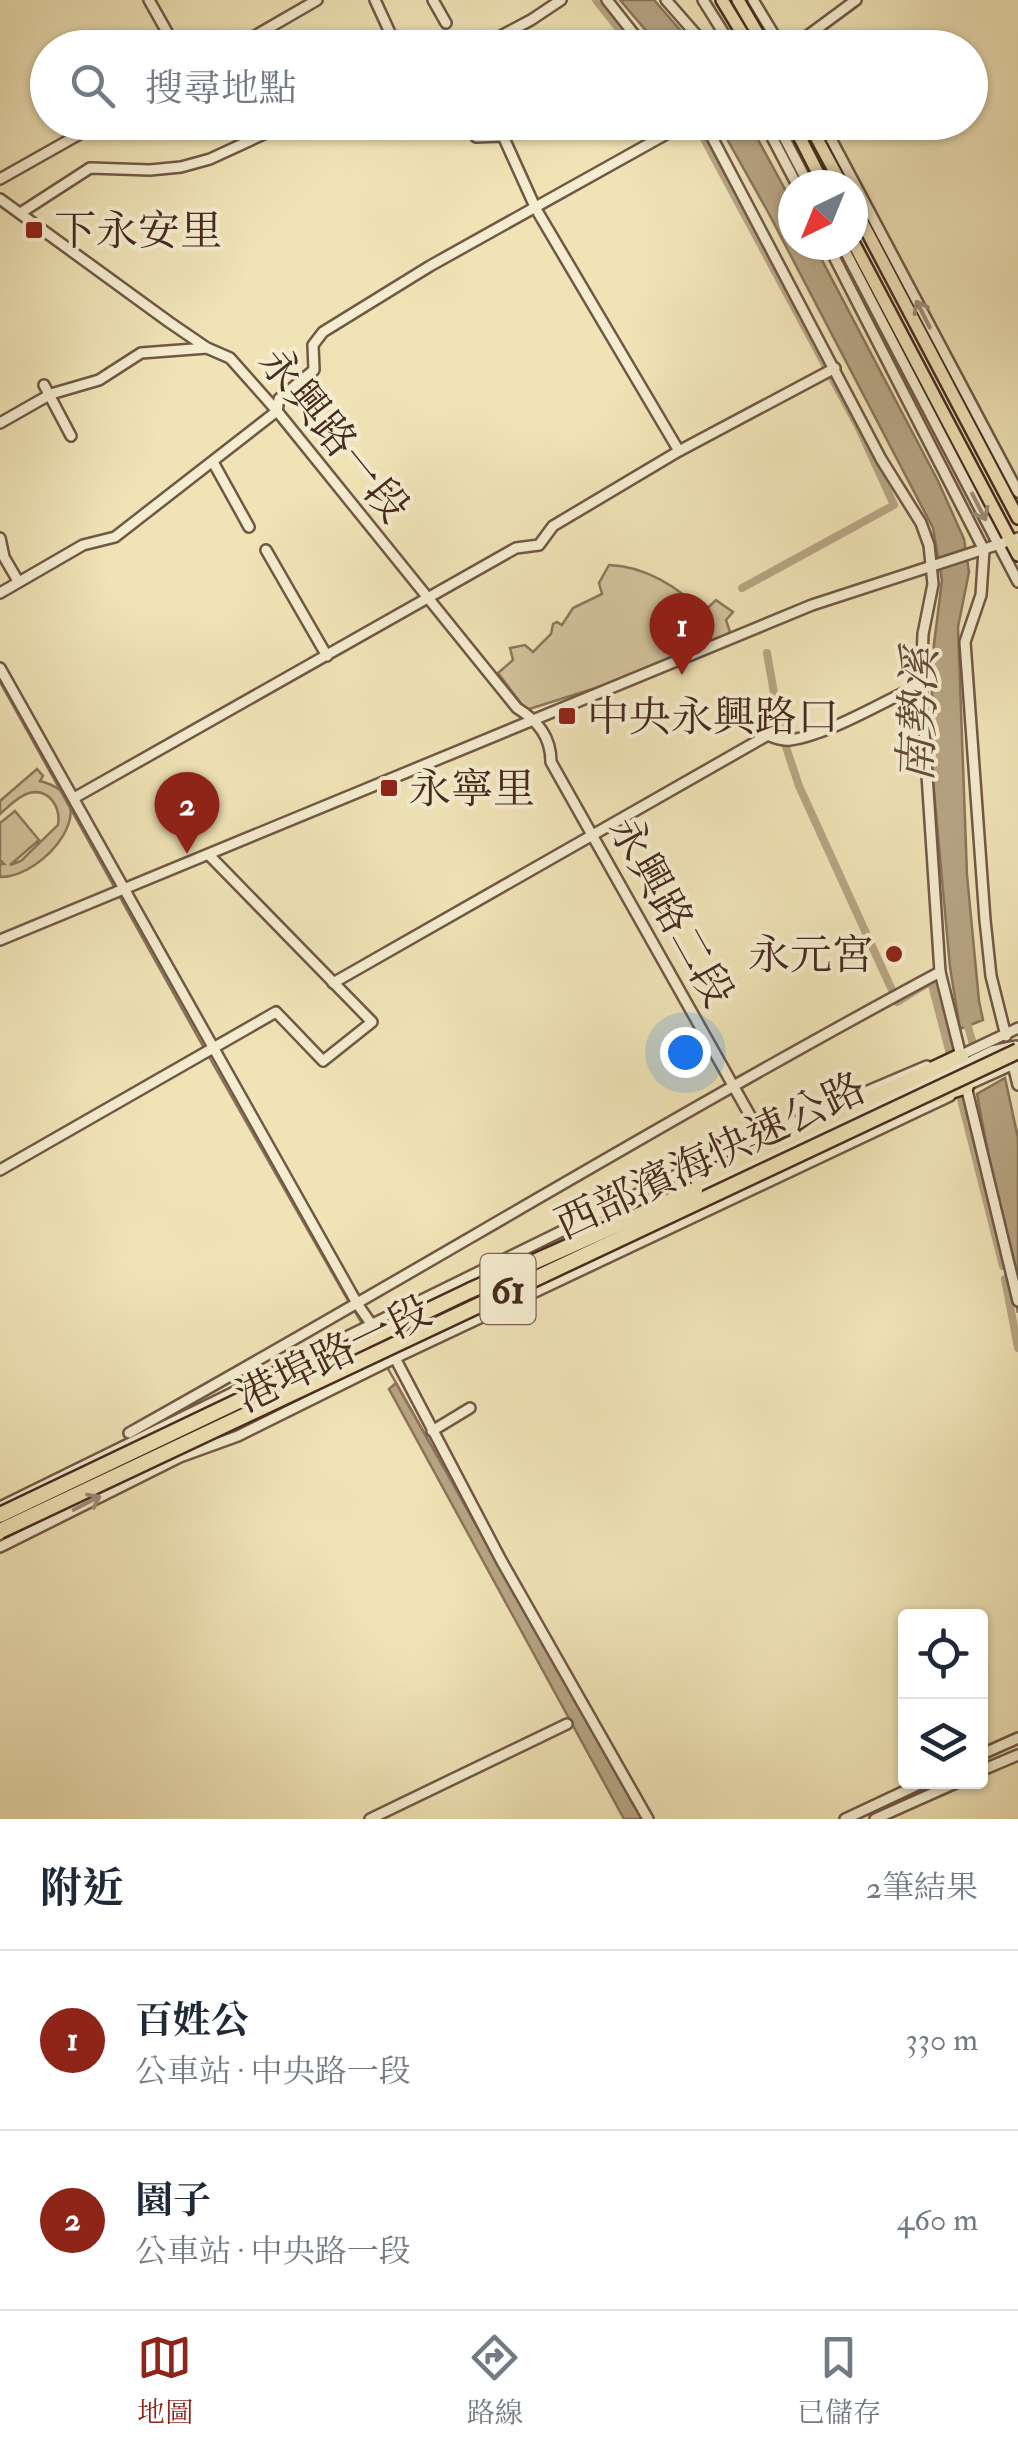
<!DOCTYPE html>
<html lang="zh-TW">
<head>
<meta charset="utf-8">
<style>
	body { margin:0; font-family:"IM FELL Double Pica","Noto Serif TC",serif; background:#f2f2f3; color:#1f2937 }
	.controls { position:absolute; right:30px; bottom:30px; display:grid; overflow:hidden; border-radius:10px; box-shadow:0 2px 8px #0004 }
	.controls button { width:90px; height:90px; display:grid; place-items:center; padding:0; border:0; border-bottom:2px solid #e0e1e3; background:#fff; color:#1f2937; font:50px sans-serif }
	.compass { position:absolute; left:778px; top:170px; width:90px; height:90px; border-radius:50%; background:#fff; box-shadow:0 2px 8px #0004; rotate:223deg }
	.you { position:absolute; left:685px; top:1052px; width:35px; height:35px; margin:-25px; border:8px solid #fff; border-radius:50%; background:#1a73e8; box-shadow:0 0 0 15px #1a73e833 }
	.badge { display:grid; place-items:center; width:65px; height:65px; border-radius:50%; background:#8f2418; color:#fff; font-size:32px; font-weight:700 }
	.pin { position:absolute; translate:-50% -82px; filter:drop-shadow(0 2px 5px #0008) }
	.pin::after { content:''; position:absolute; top:52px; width:35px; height:30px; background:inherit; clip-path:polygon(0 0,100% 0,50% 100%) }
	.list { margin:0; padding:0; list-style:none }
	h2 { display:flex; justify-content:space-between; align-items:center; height:130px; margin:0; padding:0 40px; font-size:42px }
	h2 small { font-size:32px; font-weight:400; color:#747a83 }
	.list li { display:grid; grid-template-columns:65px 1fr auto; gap:30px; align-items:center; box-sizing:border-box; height:180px; padding:0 40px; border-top:2px solid #e0e1e3 }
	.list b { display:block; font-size:38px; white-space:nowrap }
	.list p { margin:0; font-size:32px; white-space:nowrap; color:#747a83 }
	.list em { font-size:32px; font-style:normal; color:#747a83 }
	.icon { flex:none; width:55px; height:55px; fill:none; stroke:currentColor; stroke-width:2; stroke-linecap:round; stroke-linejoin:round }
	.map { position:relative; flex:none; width:1018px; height:1819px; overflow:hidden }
	.search { position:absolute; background:#fff; box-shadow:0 2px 8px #0004; left:30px; right:30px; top:30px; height:110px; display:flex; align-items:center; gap:25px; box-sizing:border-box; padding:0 35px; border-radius:55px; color:#747a83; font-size:38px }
	.sheet { height:490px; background:#fff }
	nav { display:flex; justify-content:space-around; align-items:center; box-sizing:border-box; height:140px; border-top:2px solid #e0e1e3; background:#fff; font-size:28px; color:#747a83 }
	nav a { display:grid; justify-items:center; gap:5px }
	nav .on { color:#8f2418 }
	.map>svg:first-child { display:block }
	.green { fill:#d3c49d; stroke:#8d775e; stroke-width:2.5 }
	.water { fill:#b7a584; stroke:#8a745c; stroke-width:2.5 }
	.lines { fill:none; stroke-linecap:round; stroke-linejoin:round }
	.stream { stroke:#8a745c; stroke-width:2.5 }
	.canal { stroke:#b7a584; stroke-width:8 }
	.minor-casing { stroke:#715846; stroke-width:14 }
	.major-casing { stroke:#472a20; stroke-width:16 }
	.highway-casing { stroke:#472a20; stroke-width:19 }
	.minor { stroke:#f5edd0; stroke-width:9 }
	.major { stroke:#f0e4b7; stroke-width:11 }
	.highway { stroke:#f0e4b7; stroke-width:14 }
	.highway-bridge-casing { stroke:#472a20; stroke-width:19; stroke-linecap:butt }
	.highway-bridge { stroke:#f0e4b7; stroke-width:14 }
	.oneway { stroke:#9e8c78 }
	.poi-dot { fill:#8f2418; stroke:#f5edd0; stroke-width:4 }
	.labels { text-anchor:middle; stroke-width:8; stroke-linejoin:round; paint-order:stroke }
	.shield { fill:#f5edd0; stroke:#7b6455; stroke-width:2.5 }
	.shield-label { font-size:40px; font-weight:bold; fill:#472a20 }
	.poi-label { font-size:42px; fill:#472a20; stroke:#f5edd0; text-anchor:start }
	.street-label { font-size:42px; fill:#472a20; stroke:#f5edd0 }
	.water-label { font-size:45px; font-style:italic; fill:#634939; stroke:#f5edd0 }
</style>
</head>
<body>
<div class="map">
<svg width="1018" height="1819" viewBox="0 0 1018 1819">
	<rect width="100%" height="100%" fill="#f0e4b7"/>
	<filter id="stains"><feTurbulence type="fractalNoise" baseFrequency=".002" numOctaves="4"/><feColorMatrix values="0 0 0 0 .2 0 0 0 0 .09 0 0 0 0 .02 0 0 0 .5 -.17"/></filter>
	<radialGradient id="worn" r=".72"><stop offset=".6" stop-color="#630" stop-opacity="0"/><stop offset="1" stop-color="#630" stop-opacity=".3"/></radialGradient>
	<!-- green -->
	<g class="green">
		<path d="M609 565C644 566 680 587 702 613L716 600 733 612 726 620 731 635 621 680 526 710 498 673 513 660 510 648 525 645 533 652 551 634 553 624 557 622 562 625 573 608 602 594 599 583Z"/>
		<path d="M37 769 43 776 40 781C110 799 44 878 0 877V864H4L0 860V823L15 811 39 840 10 865 21 861 58 825C61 807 49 788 29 793 18 796 8 807 0 814V801Z"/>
	</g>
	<!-- water -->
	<g class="water">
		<path d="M620 0H654L695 47H660Z"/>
		<path d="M718 123H749L793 204V245H814L938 481 964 539 969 572 958 627 967 875 979 1001 983 1020 960 1029 950 967 932 769V660L942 580 933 528 768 212Z"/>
		<path d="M1005 1078 1018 1138V1313L977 1094Z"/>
		<path d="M396 1383 642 1819H624L389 1389Z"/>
	</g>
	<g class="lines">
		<!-- stream -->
		<g class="stream">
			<path d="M0 682 204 1048"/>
			<path d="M208 1055 350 1304"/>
			<path d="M354 1310 363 1325"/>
			<path d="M387 1367 496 1560"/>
		</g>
		<!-- canal -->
		<g class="canal">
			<path d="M596 0 634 48"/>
			<path d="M695 122 859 428 894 505 742 588"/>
			<path d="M767 653 781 733"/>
			<path d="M786 747 799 786 892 990"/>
			<path d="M897 1002 931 981 950 1054"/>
			<path d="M965 1016 975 1051"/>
			<path d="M960 1095 1003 1266"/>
			<path d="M1005 1279 1018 1348"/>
		</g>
		<defs>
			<g id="minor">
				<path d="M149 0 176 48"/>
				<path d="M375 0 397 48"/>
				<path d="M433 0 446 23"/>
				<path d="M607 0 645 48"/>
				<path d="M666 0 708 48"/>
				<path d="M703 0 733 48"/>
				<path d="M753 0 782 48"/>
				<path d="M234 48 317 0"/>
				<path d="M478 48 531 20 561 0"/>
				<path d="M791 48 856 0"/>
				<path d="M475 122 476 137 503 136 536 209 679 451"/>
				<path d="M704 122 881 459 921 523 929 545 933 584 923 634 921 684 940 972 961 1056"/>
				<path d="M764 122 797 185"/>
				<path d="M776 122 809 185"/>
				<path d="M822 122 1018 492"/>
				<path d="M0 179 101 122"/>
				<path d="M0 199 169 322 207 348 230 358 277 411 517 708C538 721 551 737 551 762L761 1135"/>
				<path d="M22 212 90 168 150 170 181 167 210 159 290 122"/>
				<path d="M828 245 984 550 981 595 965 642 985 920 991 976 1006 1036"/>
				<path d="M842 245 1018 582"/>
				<path d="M44 385 71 436"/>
				<path d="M277 411 279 399 314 370 313 345 323 332 430 266 688 122"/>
				<path d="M0 423 51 394 99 380 141 353 207 348"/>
				<path d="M213 462 249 527"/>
				<path d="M0 538 4 557 18 581"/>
				<path d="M266 550 327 656"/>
				<path d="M0 593 83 545 115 537 277 411"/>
				<path d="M0 668 358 1305 395 1358 501 1560 648 1819"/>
				<path d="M74 798 516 548 539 545 553 526 679 451 835 368"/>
				<path d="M0 940 812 605 1018 538"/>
				<path d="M333 983 768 735C775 738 782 741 790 740 828 735 885 701 921 684"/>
				<path d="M957 1057 1018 1028"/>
				<path d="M1013 1065 1018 1085"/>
				<path d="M966 1086 1018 1301"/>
				<path d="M963 1087 1018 1062"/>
				<path d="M0 1170 276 1012 323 1061 372 1022 209 855"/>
				<path d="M695 1193 963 1065 992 1051 1016 1046"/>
				<path d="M324 1368 518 1277"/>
				<path d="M432 1431 470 1408"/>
				<path d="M129 1433C400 1282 666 1119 940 972"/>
				<path d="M0 1507 717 1155 927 1066"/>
				<path d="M0 1547 180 1457 238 1436 395 1358 950 1096"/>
				<path d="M980 1755 1018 1738"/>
				<path d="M980 1771 1018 1755"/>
				<path d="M370 1819 567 1724"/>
				<path d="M845 1819 924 1782"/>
				<path d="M875 1819 958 1782"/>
			</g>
			<g id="major">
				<path d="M722 0 751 48"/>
				<path d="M738 0 766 48"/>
				<path d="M792 122 824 185"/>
				<path d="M808 122 842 185"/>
				<path d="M853 205 1018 518"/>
				<path d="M853 242 1018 555"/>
			</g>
			<g id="highway">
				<path d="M932 1097 966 1086"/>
				<path d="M577 1236 961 1056"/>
			</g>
		</defs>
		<!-- minor casing -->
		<use href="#minor" class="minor-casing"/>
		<!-- major casing -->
		<use href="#major" class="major-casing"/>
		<!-- highway casing -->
		<use href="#highway" class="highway-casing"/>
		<!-- minor -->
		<use href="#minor" class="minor"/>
		<!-- major -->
		<use href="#major" class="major"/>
		<!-- highway -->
		<use href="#highway" class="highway"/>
		<defs>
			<g id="highway-bridge">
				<path d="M0 1515 469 1291 695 1190"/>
				<path d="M0 1531 1018 1051"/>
			</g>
		</defs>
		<!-- highway-bridge casing -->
		<use href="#highway-bridge" class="highway-bridge-casing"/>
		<!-- highway-bridge -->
		<use href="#highway-bridge" class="highway-bridge"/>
	</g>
	<!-- one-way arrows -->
	<defs><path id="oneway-shaft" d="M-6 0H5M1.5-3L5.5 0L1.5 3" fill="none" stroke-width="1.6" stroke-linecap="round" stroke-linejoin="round" transform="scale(2.5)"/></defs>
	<g class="oneway">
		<use href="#oneway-shaft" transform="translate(923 314) rotate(-117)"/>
		<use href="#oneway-shaft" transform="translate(979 507) rotate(63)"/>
		<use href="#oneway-shaft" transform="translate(87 1503) rotate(-27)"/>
	</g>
	<!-- markers -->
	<g class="poi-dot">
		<rect x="24" y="220" width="20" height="20" rx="5"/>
		<rect x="557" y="706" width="20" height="20" rx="5"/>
		<rect x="379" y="778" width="20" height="20" rx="5"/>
		<circle cx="894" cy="954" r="10"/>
	</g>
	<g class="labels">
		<!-- shield labels -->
		<rect class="shield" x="480.5" y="1254" width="55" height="70" rx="8"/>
		<g class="shield-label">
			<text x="508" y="1303">61</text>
		</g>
		<!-- poi labels -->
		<g class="poi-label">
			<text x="54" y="245">下永安里</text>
			<text x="587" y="731">中央永興路口</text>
			<text x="409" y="803">永寧里</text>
			<text x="874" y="969" text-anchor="end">永元宮</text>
		</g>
		<!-- street labels -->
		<g class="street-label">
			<text transform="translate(335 434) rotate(51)" y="15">永興路一段</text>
			<text transform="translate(672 911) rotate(61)" y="15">永興路二段</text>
			<text transform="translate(710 1155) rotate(-25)" y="15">西部濱海快速公路</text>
			<text transform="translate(333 1353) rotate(-26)" y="15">港埠路一段</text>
		</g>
		<!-- water labels -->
		<g class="water-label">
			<text transform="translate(917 715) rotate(-88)" y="16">南勢溪</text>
		</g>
	</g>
	<rect width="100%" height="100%" filter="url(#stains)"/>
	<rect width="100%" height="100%" fill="url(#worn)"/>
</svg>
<div class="controls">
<button><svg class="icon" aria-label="locate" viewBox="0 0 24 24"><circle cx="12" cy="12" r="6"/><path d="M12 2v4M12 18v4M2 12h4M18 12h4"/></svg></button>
<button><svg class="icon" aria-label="layers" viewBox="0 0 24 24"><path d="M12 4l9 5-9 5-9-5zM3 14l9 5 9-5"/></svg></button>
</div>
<svg class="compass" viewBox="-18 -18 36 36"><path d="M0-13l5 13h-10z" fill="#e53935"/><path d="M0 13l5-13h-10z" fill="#747a83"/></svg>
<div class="you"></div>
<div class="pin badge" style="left:682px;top:675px">1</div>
<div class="pin badge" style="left:187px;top:854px">2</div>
<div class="search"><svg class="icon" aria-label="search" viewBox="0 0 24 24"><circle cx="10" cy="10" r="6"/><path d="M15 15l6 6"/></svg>搜尋地點</div>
</div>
<section class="sheet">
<h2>附近<small>2筆結果</small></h2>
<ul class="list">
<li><span class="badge">1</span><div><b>百姓公</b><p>公車站 · 中央路一段</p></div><em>330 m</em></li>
<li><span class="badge">2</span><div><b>園子</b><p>公車站 · 中央路一段</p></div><em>460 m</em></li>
</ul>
</section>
<nav>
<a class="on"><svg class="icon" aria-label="map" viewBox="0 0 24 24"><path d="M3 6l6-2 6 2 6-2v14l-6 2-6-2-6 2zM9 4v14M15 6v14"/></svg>地圖</a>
<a><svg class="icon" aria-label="directions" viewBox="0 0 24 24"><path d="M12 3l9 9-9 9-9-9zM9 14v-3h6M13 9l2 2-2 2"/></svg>路線</a>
<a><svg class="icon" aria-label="saved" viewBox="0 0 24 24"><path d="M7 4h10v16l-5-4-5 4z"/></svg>已儲存</a>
</nav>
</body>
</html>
